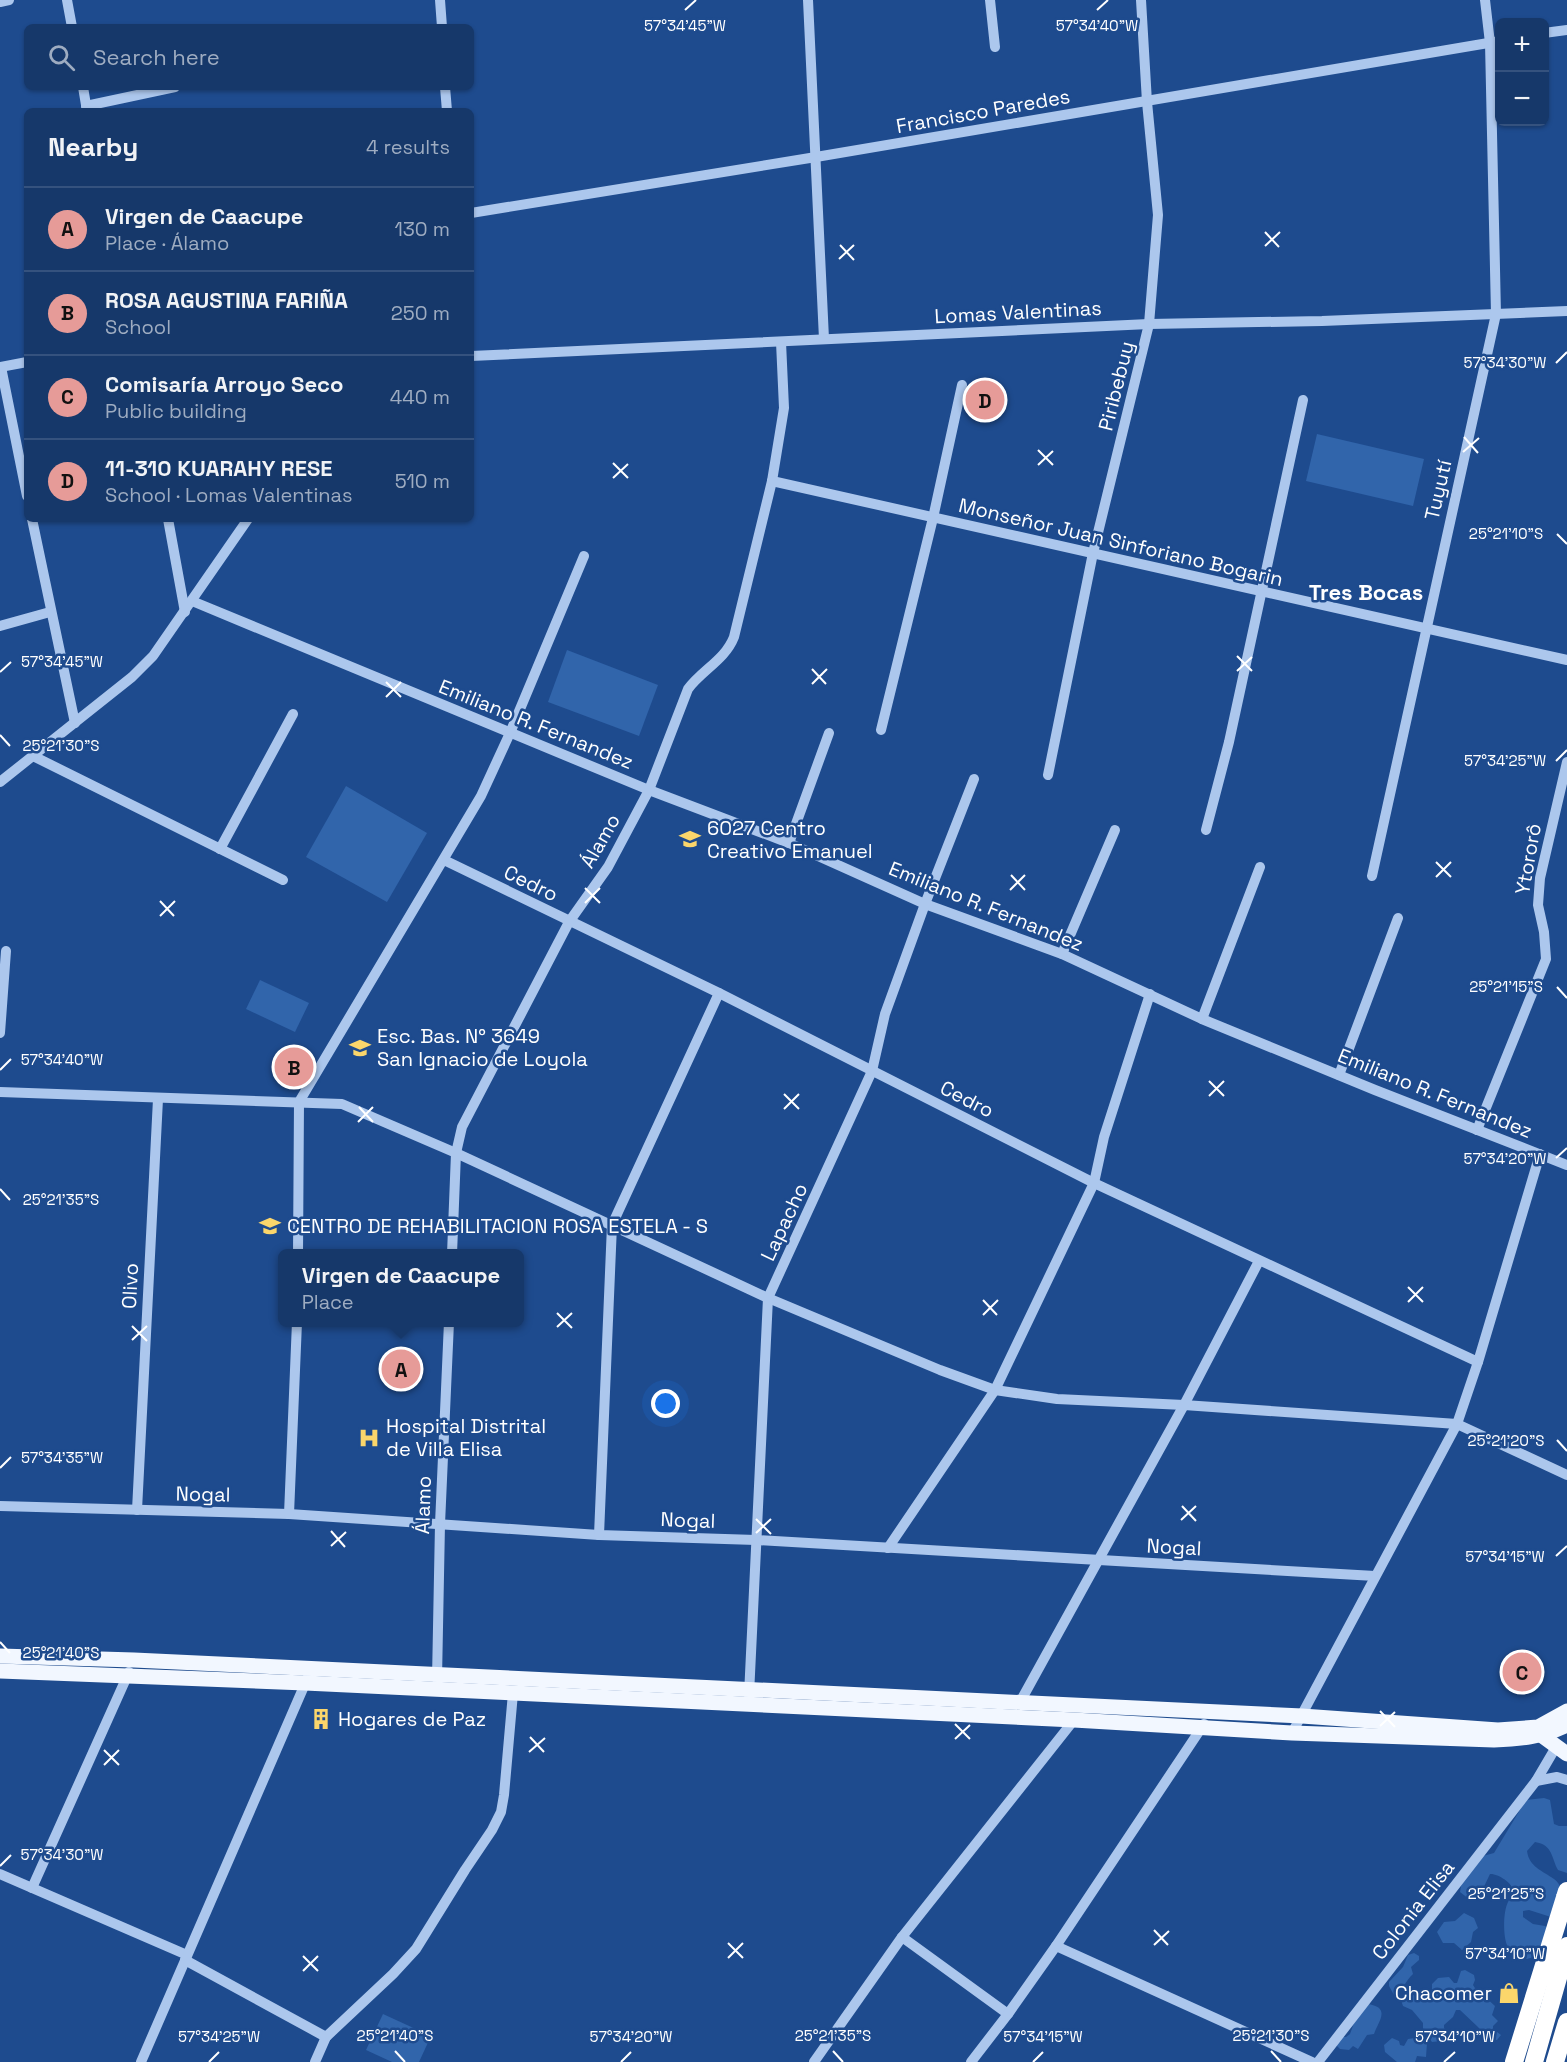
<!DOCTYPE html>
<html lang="en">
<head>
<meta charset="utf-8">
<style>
	body { margin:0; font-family:"Space Grotesk",sans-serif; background:#234372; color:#f1f3f6 }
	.controls { position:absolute; right:18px; top:18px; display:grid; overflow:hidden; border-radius:9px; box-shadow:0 2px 4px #0004 }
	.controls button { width:54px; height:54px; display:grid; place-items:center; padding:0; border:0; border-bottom:2px solid #35527e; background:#16386a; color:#f1f3f6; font:30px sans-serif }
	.you { position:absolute; left:666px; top:1404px; width:21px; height:21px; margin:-15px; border:4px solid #fff; border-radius:50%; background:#1a73e8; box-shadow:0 0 0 9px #1a73e833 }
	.badge { display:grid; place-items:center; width:39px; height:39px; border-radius:50%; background:#e69b98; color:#111; font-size:20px; font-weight:700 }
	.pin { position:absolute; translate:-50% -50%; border:3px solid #fff; box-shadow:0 2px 6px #0006 }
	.popup { position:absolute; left:278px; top:1249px; width:246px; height:78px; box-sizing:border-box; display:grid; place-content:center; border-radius:9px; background:#16386a; filter:drop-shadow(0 2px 4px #0005); font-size:20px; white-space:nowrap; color:#9eacc1 }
	.popup b { font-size:22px; color:#f1f3f6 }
	.popup::after { content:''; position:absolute; left:50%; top:100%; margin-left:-12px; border:12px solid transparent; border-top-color:#16386a }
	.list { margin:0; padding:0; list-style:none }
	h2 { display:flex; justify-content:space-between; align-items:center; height:78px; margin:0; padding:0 24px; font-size:26px }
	h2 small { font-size:20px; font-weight:400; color:#9eacc1 }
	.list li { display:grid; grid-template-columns:39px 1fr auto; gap:18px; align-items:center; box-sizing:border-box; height:84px; padding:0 24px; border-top:2px solid #35527e }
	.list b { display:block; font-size:22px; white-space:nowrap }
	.list p { margin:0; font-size:20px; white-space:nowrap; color:#9eacc1 }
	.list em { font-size:20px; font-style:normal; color:#9eacc1 }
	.icon { flex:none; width:33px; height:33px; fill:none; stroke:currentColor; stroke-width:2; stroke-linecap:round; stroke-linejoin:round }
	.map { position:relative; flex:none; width:1567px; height:2062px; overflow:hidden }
	.search { position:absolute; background:#16386a; box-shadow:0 2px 4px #0004; left:24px; top:24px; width:450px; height:66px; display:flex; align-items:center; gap:15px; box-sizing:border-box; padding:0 21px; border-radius:9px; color:#9eacc1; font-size:22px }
	.panel { position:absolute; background:#16386a; box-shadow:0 2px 4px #0004; left:24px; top:108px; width:450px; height:414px; border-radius:9px }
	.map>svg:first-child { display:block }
	.green { fill:#3165ab }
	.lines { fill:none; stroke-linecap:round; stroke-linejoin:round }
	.minor { stroke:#acc7ed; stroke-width:10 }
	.major { stroke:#f2f7ff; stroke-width:15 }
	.highway { stroke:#fff; stroke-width:18 }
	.ticks { fill:none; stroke:#fff; stroke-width:2 }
	.labels { text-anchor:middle; stroke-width:5; stroke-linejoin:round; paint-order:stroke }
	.street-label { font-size:20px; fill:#fff; stroke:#1e4b8e }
	.poi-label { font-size:20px; fill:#fff; stroke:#1e4b8e; text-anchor:start }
	.quarter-label { font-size:22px; font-weight:bold; fill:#fff; stroke:#1e4b8e }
	.ticks-label { font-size:15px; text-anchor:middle; fill:#fff; stroke:#1e4b8e; stroke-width:5; stroke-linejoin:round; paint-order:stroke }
</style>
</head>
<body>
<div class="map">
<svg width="1567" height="2062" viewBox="0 0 1567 2062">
	<rect width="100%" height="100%" fill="#1e4b8e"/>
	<!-- green -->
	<g class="green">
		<path d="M1317 434 1424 459 1413 506 1306 481Z"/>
		<path d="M567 650 658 685 639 736 548 702Z"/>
		<path d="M346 786 427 833 387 902 306 857Z"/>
		<path d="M260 980 309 1003 295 1032 246 1009Z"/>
		<path d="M1544 1798 1550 1800 1554 1824 1559 1826H1567V1873L1558 1870C1551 1857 1553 1845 1535 1842L1527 1851C1529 1867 1543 1871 1554 1879 1561 1884 1563 1894 1567 1901L1551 1917 1529 1910 1523 1911V1917L1533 1924 1545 1926 1549 1930C1543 1945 1540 1961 1520 1959 1515 1955 1510 1951 1507 1945 1503 1935 1503 1912 1508 1902 1509 1899 1512 1897 1513 1894 1516 1884 1497 1873 1490 1874L1480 1895 1469 1899 1460 1892 1463 1876 1483 1856 1494 1853 1526 1800Z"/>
		<path d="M1464 1913 1474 1918 1478 1928 1473 1932 1471 1942 1462 1950 1454 1943H1443L1437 1932 1444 1922 1455 1921Z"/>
		<path d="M1414 1953 1419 1956V1960L1411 1967 1413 1974C1405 1981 1403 1991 1394 1995L1389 1986V1982L1403 1967 1408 1955Z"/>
		<path d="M1465 1970 1474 1975 1475 1980 1473 1985 1480 1996H1484L1495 2006 1492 2015 1498 2021 1493 2026V2029L1501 2035 1497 2040 1488 2039 1478 2027 1460 2010H1456L1453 2017 1444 2025V2028L1449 2034 1448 2038 1441 2041 1432 2042 1423 2030V2023L1412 2010 1403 2006 1401 2000 1405 1994H1412L1420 2000H1423L1426 1996 1432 1994V1984L1438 1978 1449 1977 1454 1983H1457L1461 1971Z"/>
		<path d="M1367 2004C1392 2007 1378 2022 1374 2034L1367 2035 1358 2049 1353 2046 1349 2050 1340 2049 1336 2045 1340 2037H1346L1350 2034 1354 2023Z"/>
		<path d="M383 2014 431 2036 419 2062H392L366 2050Z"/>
		<path d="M1422 2037 1427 2043 1426 2057 1417 2056 1415 2062H1397L1385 2052 1384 2045 1392 2038 1399 2041 1400 2045 1404 2046 1408 2039Z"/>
	</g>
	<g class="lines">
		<!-- minor -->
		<g class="minor">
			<path d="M67 0 72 27"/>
			<path d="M440 0 442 27"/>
			<path d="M808 0 824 339"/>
			<path d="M990 0 995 47"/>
			<path d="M0 2 9 0"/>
			<path d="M1544 33 1567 30"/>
			<path d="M83 87 87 111"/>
			<path d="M445 87 447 111"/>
			<path d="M86 106 175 87"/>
			<path d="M471 213 816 157 1500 41"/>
			<path d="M471 356 1149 324 1322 321 1567 311"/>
			<path d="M0 367 27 362"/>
			<path d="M1 367 27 496"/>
			<path d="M772 481 1567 660"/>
			<path d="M32 519 75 723"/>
			<path d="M168 519 185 612"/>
			<path d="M192 601 649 790 789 843 925 904 1062 954 1202 1019 1375 1090 1567 1165"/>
			<path d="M0 626 50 612"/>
			<path d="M881 730 933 518 962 385"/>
			<path d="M33 756 283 880"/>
			<path d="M1048 775 1093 553 1149 324 1158 215 1147 102 1141 0"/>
			<path d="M0 782 132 677 153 656 248 519"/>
			<path d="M1206 830 1229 742 1303 400"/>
			<path d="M789 843 829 733"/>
			<path d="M220 849 293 714"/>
			<path d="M444 860 719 993 1094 1183 1478 1362"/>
			<path d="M1372 876 1496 314 1490 43 1485 0"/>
			<path d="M1062 954 1115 830"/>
			<path d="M1202 1019 1260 867"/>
			<path d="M0 1033 6 951"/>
			<path d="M1339 1075 1398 918"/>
			<path d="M0 1092 342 1104 456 1153 768 1298 940 1370 995 1390 1057 1399 1184 1405 1457 1424 1567 1475"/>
			<path d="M1477 1130 1546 959 1544 932 1538 905 1540 878 1567 762"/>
			<path d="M298 1254 299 1102 481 796 510 733 584 556"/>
			<path d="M452 1254 456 1153 462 1127 569 922 608 867 649 790 688 689C702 670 725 660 734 637L772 481 784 408 781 342"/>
			<path d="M0 1506 289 1514 599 1535 756 1540 1375 1576"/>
			<path d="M137 1510 158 1099"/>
			<path d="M289 1514 297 1322"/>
			<path d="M599 1535 612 1225 719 993"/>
			<path d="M888 1548 995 1390 1094 1183 1104 1137 1150 994"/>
			<path d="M437 1679 440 1524 449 1322"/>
			<path d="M749 1695 768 1298 872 1071 885 1014 925 904 974 779"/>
			<path d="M1019 1704 1184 1405 1259 1261"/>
			<path d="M1292 1733 1457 1424 1478 1362 1540 1154"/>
			<path d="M1536 1781 1557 1777 1567 1780"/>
			<path d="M0 1874 187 1955"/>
			<path d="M32 1888 129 1672"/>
			<path d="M902 1937 1008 2014"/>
			<path d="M1056 1946 1312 2062"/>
			<path d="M185 1960 326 2037"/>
			<path d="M141 2062 308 1677"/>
			<path d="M315 2062 326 2037 393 1974 416 1949 465 1870 492 1830 501 1812 504 1795 513 1693"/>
			<path d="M814 2062 902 1937 1074 1720"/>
			<path d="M971 2062 1008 2014 1056 1946 1204 1724"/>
			<path d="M1318 2062 1536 1781 1556 1747"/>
		</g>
		<!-- major -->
		<g class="major">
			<path d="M0 1656 134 1660 1302 1716 1498 1730 1538 1727 1567 1711"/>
			<path d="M0 1671 305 1683 1074 1720 1292 1733 1494 1740C1520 1739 1543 1737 1567 1725"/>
			<path d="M1541 1735 1567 1754"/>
		</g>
		<!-- highway -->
		<g class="highway">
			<path d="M1514 2062 1567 1891"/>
			<path d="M1534 2062 1567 1946"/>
			<path d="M1555 2062 1567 2022"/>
		</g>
	</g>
	<!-- ticks -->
	<path class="ticks" d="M685 10 696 0M1097 10 1108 0M1265 232 1279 247M840 245 854 260M1265 246 1280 232M839 259 854 245M1556 363 1567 352M1464 437 1478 453M1038 450 1053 465M1463 452 1479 438M613 463 628 478M1038 465 1053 451M613 478 628 464M1557 534 1567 544M1237 656 1252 671M812 669 826 684M1237 671 1252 657M0 672 11 662M386 682 401 697M812 684 827 669M386 697 401 682M0 735 10 746M1556 761 1567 750M1436 862 1451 877M1011 875 1025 890M1436 877 1451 862M585 888 600 903M1010 890 1025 875M160 901 174 916M585 903 600 888M160 916 175 901M1557 987 1567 998M0 1070 11 1059M1209 1081 1224 1096M784 1094 799 1109M1209 1096 1224 1081M359 1107 373 1122M784 1109 799 1094M358 1122 373 1107M1556 1158 1567 1148M0 1189 10 1200M1408 1287 1423 1302M983 1300 997 1315M1408 1302 1423 1287M557 1313 572 1328M983 1315 998 1300M132 1326 147 1341M557 1327 572 1313M132 1340 147 1326M1557 1440 1567 1451M0 1468 11 1457M1182 1506 1196 1521M756 1519 771 1534M1181 1520 1196 1506M331 1531 345 1547M756 1533 771 1519M331 1546 346 1532M1556 1556 1567 1546M0 1642 10 1653M1380 1711 1395 1727M955 1724 970 1739M1380 1726 1395 1712M530 1737 544 1752M955 1739 970 1725M104 1750 119 1765M529 1752 545 1738M104 1765 119 1750M0 1866 11 1855M1557 1894 1567 1905M1154 1930 1168 1945M728 1943 743 1958M1154 1945 1169 1931M1556 1954 1567 1944M303 1956 318 1971M728 1958 743 1943M303 1971 318 1956M395 2051 405 2062M833 2051 843 2062M1271 2051 1281 2062M209 2062 219 2052M621 2062 631 2052M1033 2062 1043 2052M1444 2062 1455 2052"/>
	<!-- icons -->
	<defs>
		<symbol id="school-bare" viewBox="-9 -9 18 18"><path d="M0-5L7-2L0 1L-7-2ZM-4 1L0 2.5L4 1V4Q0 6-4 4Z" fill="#fbd66b" stroke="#1e4b8e" stroke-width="2.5" paint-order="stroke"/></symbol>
		<symbol id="hospital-bare" viewBox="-9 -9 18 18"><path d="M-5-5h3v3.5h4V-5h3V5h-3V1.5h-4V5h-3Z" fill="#fbd66b" stroke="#1e4b8e" stroke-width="2.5" paint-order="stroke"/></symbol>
		<symbol id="building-bare" viewBox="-9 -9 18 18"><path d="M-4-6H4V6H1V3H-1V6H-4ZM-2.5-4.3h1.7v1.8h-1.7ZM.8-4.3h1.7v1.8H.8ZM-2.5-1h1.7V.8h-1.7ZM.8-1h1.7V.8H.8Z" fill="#fbd66b" stroke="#1e4b8e" stroke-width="2.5" paint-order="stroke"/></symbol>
		<symbol id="shop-bare" viewBox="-9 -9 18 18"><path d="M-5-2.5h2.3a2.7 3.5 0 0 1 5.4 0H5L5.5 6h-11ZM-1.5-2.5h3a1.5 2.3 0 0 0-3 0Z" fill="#fbd66b" stroke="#1e4b8e" stroke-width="2.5" paint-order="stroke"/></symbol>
	</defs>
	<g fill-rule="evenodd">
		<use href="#school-bare" x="675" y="824" width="30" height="30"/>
		<use href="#school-bare" x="345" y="1033" width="30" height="30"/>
		<use href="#school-bare" x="255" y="1211" width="30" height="30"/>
		<use href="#hospital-bare" x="354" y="1423" width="30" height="30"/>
		<use href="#building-bare" x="306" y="1704" width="30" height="30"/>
		<use href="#shop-bare" x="1494" y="1978" width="30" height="30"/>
	</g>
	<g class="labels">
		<!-- street labels -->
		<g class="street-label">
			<text transform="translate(983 111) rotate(-10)" y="7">Francisco Paredes</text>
			<text transform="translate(1018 312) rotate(-3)" y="7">Lomas Valentinas</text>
			<text transform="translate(1116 386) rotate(-76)" y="7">Piribebuy</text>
			<text transform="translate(1438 490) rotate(-77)" y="7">Tuyutí</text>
			<text transform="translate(1121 542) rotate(13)" y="7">Monseñor Juan Sinforiano Bogarin</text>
			<text transform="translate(536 724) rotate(22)" y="7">Emiliano R. Fernandez</text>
			<text transform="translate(600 841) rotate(-60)" y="7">Álamo</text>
			<text transform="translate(1528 859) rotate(-80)" y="7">Ytororô</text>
			<text transform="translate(531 883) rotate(26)" y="7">Cedro</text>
			<text transform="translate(986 906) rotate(22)" y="7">Emiliano R. Fernandez</text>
			<text transform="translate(1435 1093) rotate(22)" y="7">Emiliano R. Fernandez</text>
			<text transform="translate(967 1099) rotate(27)" y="7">Cedro</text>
			<text transform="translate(784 1222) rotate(-65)" y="7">Lapacho</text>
			<text transform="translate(130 1286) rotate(-87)" y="7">Olivo</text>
			<text transform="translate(203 1494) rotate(1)" y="7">Nogal</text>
			<text transform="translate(423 1505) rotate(-88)" y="7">Álamo</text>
			<text transform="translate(688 1520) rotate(2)" y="7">Nogal</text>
			<text transform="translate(1174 1547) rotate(3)" y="7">Nogal</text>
			<text transform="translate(1413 1910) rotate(-52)" y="7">Colonia Elisa</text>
		</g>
		<!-- poi labels -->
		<g class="poi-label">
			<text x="707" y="835">6027 Centro<tspan x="707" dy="23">Creativo Emanuel</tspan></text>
			<text x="377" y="1043">Esc. Bas. N° 3649<tspan x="377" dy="23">San Ignacio de Loyola</tspan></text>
			<text x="287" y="1233">CENTRO DE REHABILITACION ROSA ESTELA - S</text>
			<text x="386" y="1433">Hospital Distrital<tspan x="386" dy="23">de Villa Elisa</tspan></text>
			<text x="338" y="1726">Hogares de Paz</text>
			<text x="1492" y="2000" text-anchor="end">Chacomer</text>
		</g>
		<!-- quarter labels -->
		<g class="quarter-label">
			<text x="1366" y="600">Tres Bocas</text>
		</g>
	</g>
	<g class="ticks-label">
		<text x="685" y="31">57°34'45"W</text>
		<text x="1097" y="31">57°34'40"W</text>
		<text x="1505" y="368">57°34'30"W</text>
		<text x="1506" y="539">25°21'10"S</text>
		<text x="62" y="667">57°34'45"W</text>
		<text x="61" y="751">25°21'30"S</text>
		<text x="1505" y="766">57°34'25"W</text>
		<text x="1506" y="992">25°21'15"S</text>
		<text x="62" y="1065">57°34'40"W</text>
		<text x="1505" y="1164">57°34'20"W</text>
		<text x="61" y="1205">25°21'35"S</text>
		<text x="1506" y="1446">25°21'20"S</text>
		<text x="62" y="1463">57°34'35"W</text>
		<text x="1505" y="1562">57°34'15"W</text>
		<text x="61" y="1658">25°21'40"S</text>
		<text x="62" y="1860">57°34'30"W</text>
		<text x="1506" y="1899">25°21'25"S</text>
		<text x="1505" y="1959">57°34'10"W</text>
		<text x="395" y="2041">25°21'40"S</text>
		<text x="833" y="2041">25°21'35"S</text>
		<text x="1271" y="2041">25°21'30"S</text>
		<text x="219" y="2042">57°34'25"W</text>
		<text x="631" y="2042">57°34'20"W</text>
		<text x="1043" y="2042">57°34'15"W</text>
		<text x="1455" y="2042">57°34'10"W</text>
	</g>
</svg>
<div class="controls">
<button>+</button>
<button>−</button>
</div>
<div class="you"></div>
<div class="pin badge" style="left:401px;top:1369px">A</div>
<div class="popup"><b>Virgen de Caacupe</b>Place</div>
<div class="pin badge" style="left:294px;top:1067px">B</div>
<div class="pin badge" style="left:1522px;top:1672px">C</div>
<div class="pin badge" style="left:985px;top:400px">D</div>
<div class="search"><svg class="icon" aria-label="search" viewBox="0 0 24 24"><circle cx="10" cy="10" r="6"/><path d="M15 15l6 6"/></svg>Search here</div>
<section class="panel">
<h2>Nearby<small>4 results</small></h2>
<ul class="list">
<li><span class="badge">A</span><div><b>Virgen de Caacupe</b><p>Place · Álamo</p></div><em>130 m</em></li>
<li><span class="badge">B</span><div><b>ROSA AGUSTINA FARIÑA</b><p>School</p></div><em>250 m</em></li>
<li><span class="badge">C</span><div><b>Comisaría Arroyo Seco</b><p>Public building</p></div><em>440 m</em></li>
<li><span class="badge">D</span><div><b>11-310 KUARAHY RESE</b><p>School · Lomas Valentinas</p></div><em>510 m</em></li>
</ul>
</section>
</div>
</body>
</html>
